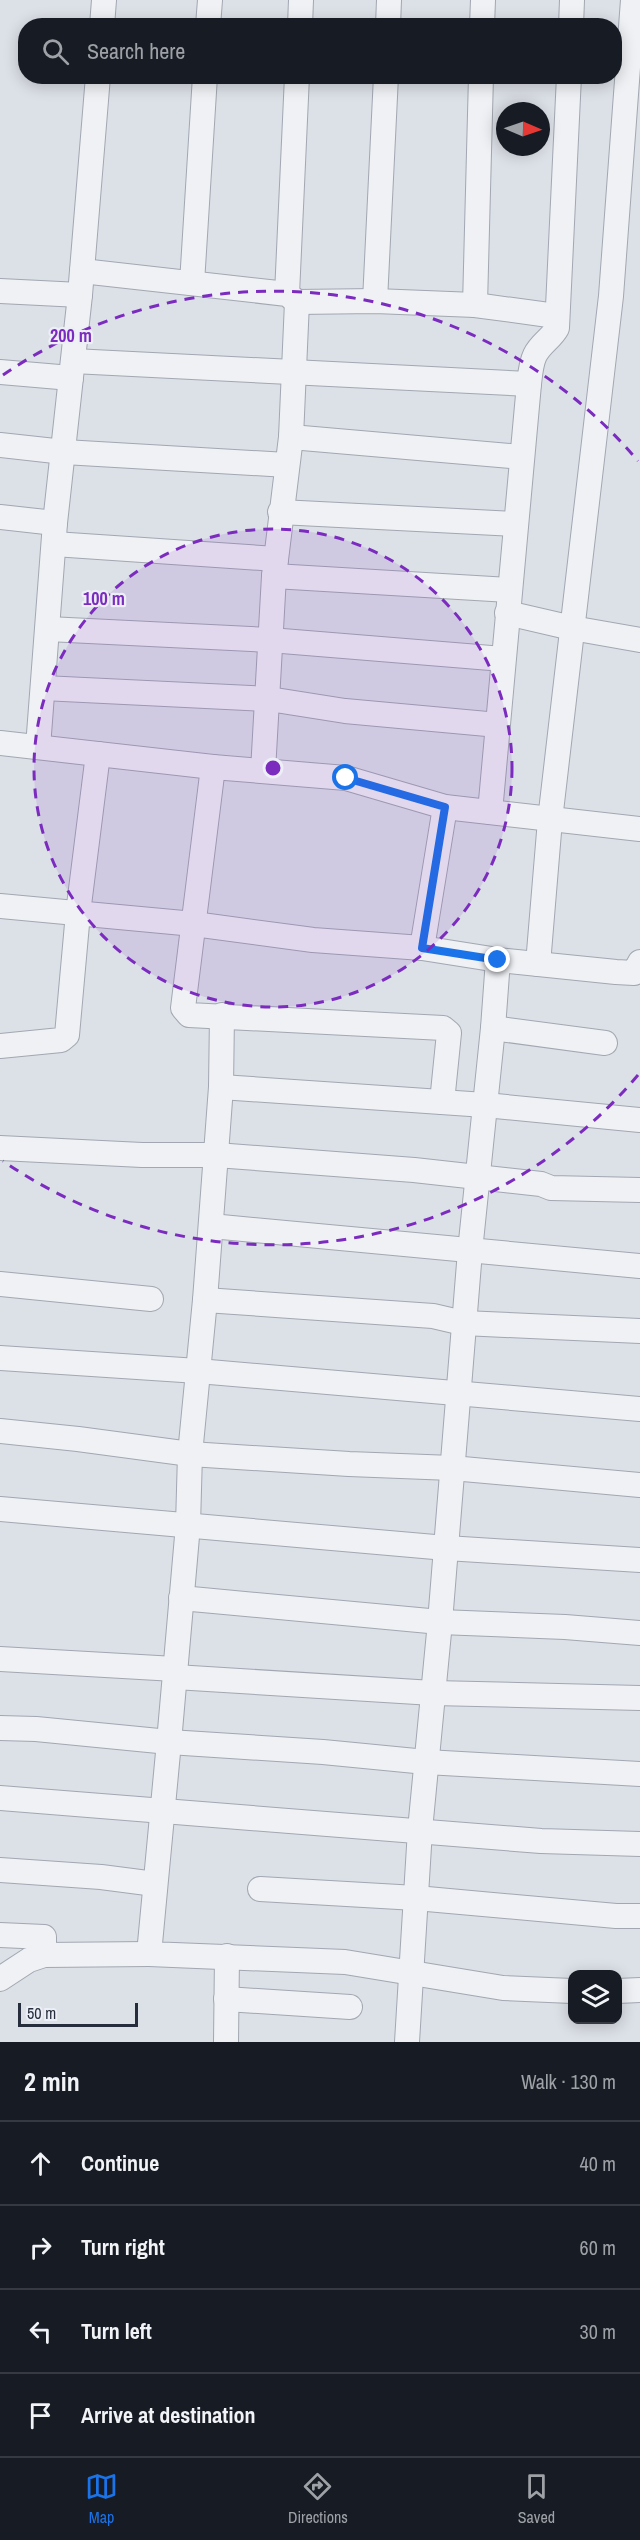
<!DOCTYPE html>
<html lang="en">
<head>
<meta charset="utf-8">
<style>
	body { margin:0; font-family:"Archivo Narrow",sans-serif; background:#20242c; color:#f1f3f6 }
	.controls { position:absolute; right:18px; bottom:18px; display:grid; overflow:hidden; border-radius:12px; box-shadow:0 3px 15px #0003 }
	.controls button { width:54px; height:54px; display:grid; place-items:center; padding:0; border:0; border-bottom:2px solid #363941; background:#171b24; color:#f1f3f6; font:30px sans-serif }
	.compass { position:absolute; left:496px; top:102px; width:54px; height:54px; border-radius:50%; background:#171b24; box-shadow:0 3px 15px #0003; rotate:92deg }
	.scale { position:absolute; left:18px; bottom:15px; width:120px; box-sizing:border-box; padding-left:6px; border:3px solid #262e3d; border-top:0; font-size:16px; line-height:21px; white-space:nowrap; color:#262e3d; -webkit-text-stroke:4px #eceff5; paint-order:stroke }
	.stop { position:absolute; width:18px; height:18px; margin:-14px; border:4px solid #1a73e8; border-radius:50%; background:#fff }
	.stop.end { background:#1a73e8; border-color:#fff; box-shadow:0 2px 6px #0008 }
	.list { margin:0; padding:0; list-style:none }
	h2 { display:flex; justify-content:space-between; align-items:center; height:78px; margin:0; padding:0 24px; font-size:26px }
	h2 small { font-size:20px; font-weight:400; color:#9ea1a6 }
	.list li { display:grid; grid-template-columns:39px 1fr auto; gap:18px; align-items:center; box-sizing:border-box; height:84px; padding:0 24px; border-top:2px solid #363941 }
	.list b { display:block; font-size:22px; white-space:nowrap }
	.list em { font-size:20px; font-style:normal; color:#9ea1a6 }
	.icon { flex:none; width:33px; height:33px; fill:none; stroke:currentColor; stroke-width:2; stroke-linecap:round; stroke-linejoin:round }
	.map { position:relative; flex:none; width:640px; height:2042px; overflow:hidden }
	.search { position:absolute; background:#171b24; box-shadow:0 3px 15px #0003; left:18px; right:18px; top:18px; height:66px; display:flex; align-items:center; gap:15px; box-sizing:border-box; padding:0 21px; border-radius:24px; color:#9ea1a6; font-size:22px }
	.sheet { height:414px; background:#171b24 }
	nav { display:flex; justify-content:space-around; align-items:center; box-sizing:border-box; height:84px; border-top:2px solid #363941; background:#171b24; font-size:16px; color:#9ea1a6 }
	nav a { display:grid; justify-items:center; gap:3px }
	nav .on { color:#1a73e8 }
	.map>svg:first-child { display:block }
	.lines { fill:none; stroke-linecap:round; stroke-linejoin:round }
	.minor-casing { stroke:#a2a7b1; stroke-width:26 }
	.minor { stroke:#eff1f5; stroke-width:24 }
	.route { stroke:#1a73e8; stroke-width:8 }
	.ring { fill:none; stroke:#7b2cbf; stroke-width:3; stroke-dasharray:10 8 }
	.centre { fill:#7b2cbf; stroke:#eceff5; stroke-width:3 }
	.ring-label { font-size:18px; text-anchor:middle; font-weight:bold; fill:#7b2cbf; stroke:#eceff5; stroke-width:4.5; stroke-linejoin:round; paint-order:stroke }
</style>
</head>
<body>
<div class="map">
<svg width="640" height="2042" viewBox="0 0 640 2042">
	<rect width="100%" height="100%" fill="#dce0e7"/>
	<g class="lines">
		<defs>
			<g id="minor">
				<path d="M102 26 104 0"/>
				<path d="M208 26 210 0"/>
				<path d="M300 26 301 0"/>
				<path d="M388 26 389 0"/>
				<path d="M482 26 483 0"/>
				<path d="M571 26 572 0"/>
				<path d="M82 271 287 294 297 302 375 301 475 305 556 316"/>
				<path d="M192 283 205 76"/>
				<path d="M0 291 80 295"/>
				<path d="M287 294 297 76"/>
				<path d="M375 301 386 76"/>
				<path d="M475 305 481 76"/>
				<path d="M73 361 529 384"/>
				<path d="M0 372 71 378"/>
				<path d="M291 437 522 457"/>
				<path d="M0 445 64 452 287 465"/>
				<path d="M280 512 516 524"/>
				<path d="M0 517 55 523"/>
				<path d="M54 544 276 559"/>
				<path d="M274 576 509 590"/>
				<path d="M507 613 572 628 640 640"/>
				<path d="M48 629 270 640 503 659"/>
				<path d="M43 688 269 699 345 711 498 725"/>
				<path d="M0 743 213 767 346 778 445 807 640 829"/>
				<path d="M38 747 55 523 80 295 98 76"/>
				<path d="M213 767 183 1008 189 1015 443 1028 449 1033 442 1102"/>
				<path d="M263 771 274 576 291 437 297 302"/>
				<path d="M490 812 529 384C530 375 531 363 535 355 541 343 551 339 557 328L569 76"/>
				<path d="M0 906 194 924 313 940 422 948 498 960 616 972 634 973 640 962"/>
				<path d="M422 948 445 807"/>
				<path d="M538 964 550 820 611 296 633 0"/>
				<path d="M222 1015 221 1087 205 1300 190 1454 188 1525 169 1742 149 1954 345 1962 503 1988 572 1991"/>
				<path d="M493 1028 605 1043"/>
				<path d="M0 1046 61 1040 67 1035 78 913 98 754"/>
				<path d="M221 1087 485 1105 640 1120"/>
				<path d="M0 1148 142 1155H216L414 1170 541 1184 551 1188 640 1190"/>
				<path d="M211 1226 640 1266"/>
				<path d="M0 1284 151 1299"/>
				<path d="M205 1300 433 1316 463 1323 640 1331"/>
				<path d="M0 1358 198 1371 640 1409"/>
				<path d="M0 1431 78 1439 190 1454 349 1464 452 1468 640 1485"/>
				<path d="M0 1509 446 1548 640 1560"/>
				<path d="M181 1598 440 1622 565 1627 640 1633"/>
				<path d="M0 1659 175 1669"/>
				<path d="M175 1677 433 1693 640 1698"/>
				<path d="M0 1728 36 1729 169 1742 323 1752 426 1762 640 1774"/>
				<path d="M0 1798 541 1841 640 1844"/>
				<path d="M0 1870 101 1877 155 1884"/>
				<path d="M260 1889 416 1898 616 1916H640"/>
				<path d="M0 1935 44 1937V1955"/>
				<path d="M0 1979 29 1960 44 1955 149 1954"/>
				<path d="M618 1991 640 1990"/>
				<path d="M226 1999 350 2007"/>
				<path d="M226 2042 227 1956"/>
				<path d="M407 2042 420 1830 440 1622 470 1251 493 1028 498 960"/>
			</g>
		</defs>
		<!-- minor casing -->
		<use href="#minor" class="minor-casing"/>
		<!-- minor -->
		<use href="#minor" class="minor"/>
	</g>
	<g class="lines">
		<!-- route -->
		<path class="route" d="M346 778 445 807 422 948 498 960"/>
	</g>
	<!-- distance rings -->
	<circle cx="273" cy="768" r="239" fill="#7b2cbf" fill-opacity=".12"/>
	<g class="ring">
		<circle cx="273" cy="768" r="239"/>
		<path d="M638 1075A477 477 0 0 1 3 1161M3 375A477 477 0 0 1 638 461"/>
	</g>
	<circle cx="273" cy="768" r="9" class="centre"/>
	<g class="ring-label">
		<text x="71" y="342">200 m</text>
		<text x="104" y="605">100 m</text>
	</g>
</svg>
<div class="controls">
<button><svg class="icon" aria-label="layers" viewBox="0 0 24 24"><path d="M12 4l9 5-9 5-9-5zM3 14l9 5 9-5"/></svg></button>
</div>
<svg class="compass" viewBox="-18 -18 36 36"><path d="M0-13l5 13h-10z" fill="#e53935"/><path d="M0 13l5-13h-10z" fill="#9ea1a6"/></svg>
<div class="scale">50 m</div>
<div class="stop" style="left:346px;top:778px"></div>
<div class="stop end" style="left:498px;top:960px"></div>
<div class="search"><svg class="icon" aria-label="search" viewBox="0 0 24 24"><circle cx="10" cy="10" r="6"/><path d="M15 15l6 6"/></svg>Search here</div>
</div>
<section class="sheet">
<h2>2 min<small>Walk · 130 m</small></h2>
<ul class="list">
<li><svg class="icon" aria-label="ahead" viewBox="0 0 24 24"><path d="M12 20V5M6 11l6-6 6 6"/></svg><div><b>Continue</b></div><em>40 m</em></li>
<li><svg class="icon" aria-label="right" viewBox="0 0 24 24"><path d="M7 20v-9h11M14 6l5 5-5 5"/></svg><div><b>Turn right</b></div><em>60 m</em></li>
<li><svg class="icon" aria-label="left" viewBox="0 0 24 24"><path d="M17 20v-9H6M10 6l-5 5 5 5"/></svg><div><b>Turn left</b></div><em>30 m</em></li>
<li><svg class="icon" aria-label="arrive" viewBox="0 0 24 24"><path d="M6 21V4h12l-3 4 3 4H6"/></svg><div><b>Arrive at destination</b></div></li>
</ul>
</section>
<nav>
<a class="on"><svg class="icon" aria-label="map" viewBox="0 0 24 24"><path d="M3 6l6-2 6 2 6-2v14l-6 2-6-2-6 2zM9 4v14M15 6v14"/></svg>Map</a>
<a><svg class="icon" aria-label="directions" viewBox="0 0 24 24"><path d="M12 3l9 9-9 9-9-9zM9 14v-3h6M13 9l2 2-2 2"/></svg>Directions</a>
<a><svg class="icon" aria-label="saved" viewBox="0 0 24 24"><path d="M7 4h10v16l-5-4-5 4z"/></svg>Saved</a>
</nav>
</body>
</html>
